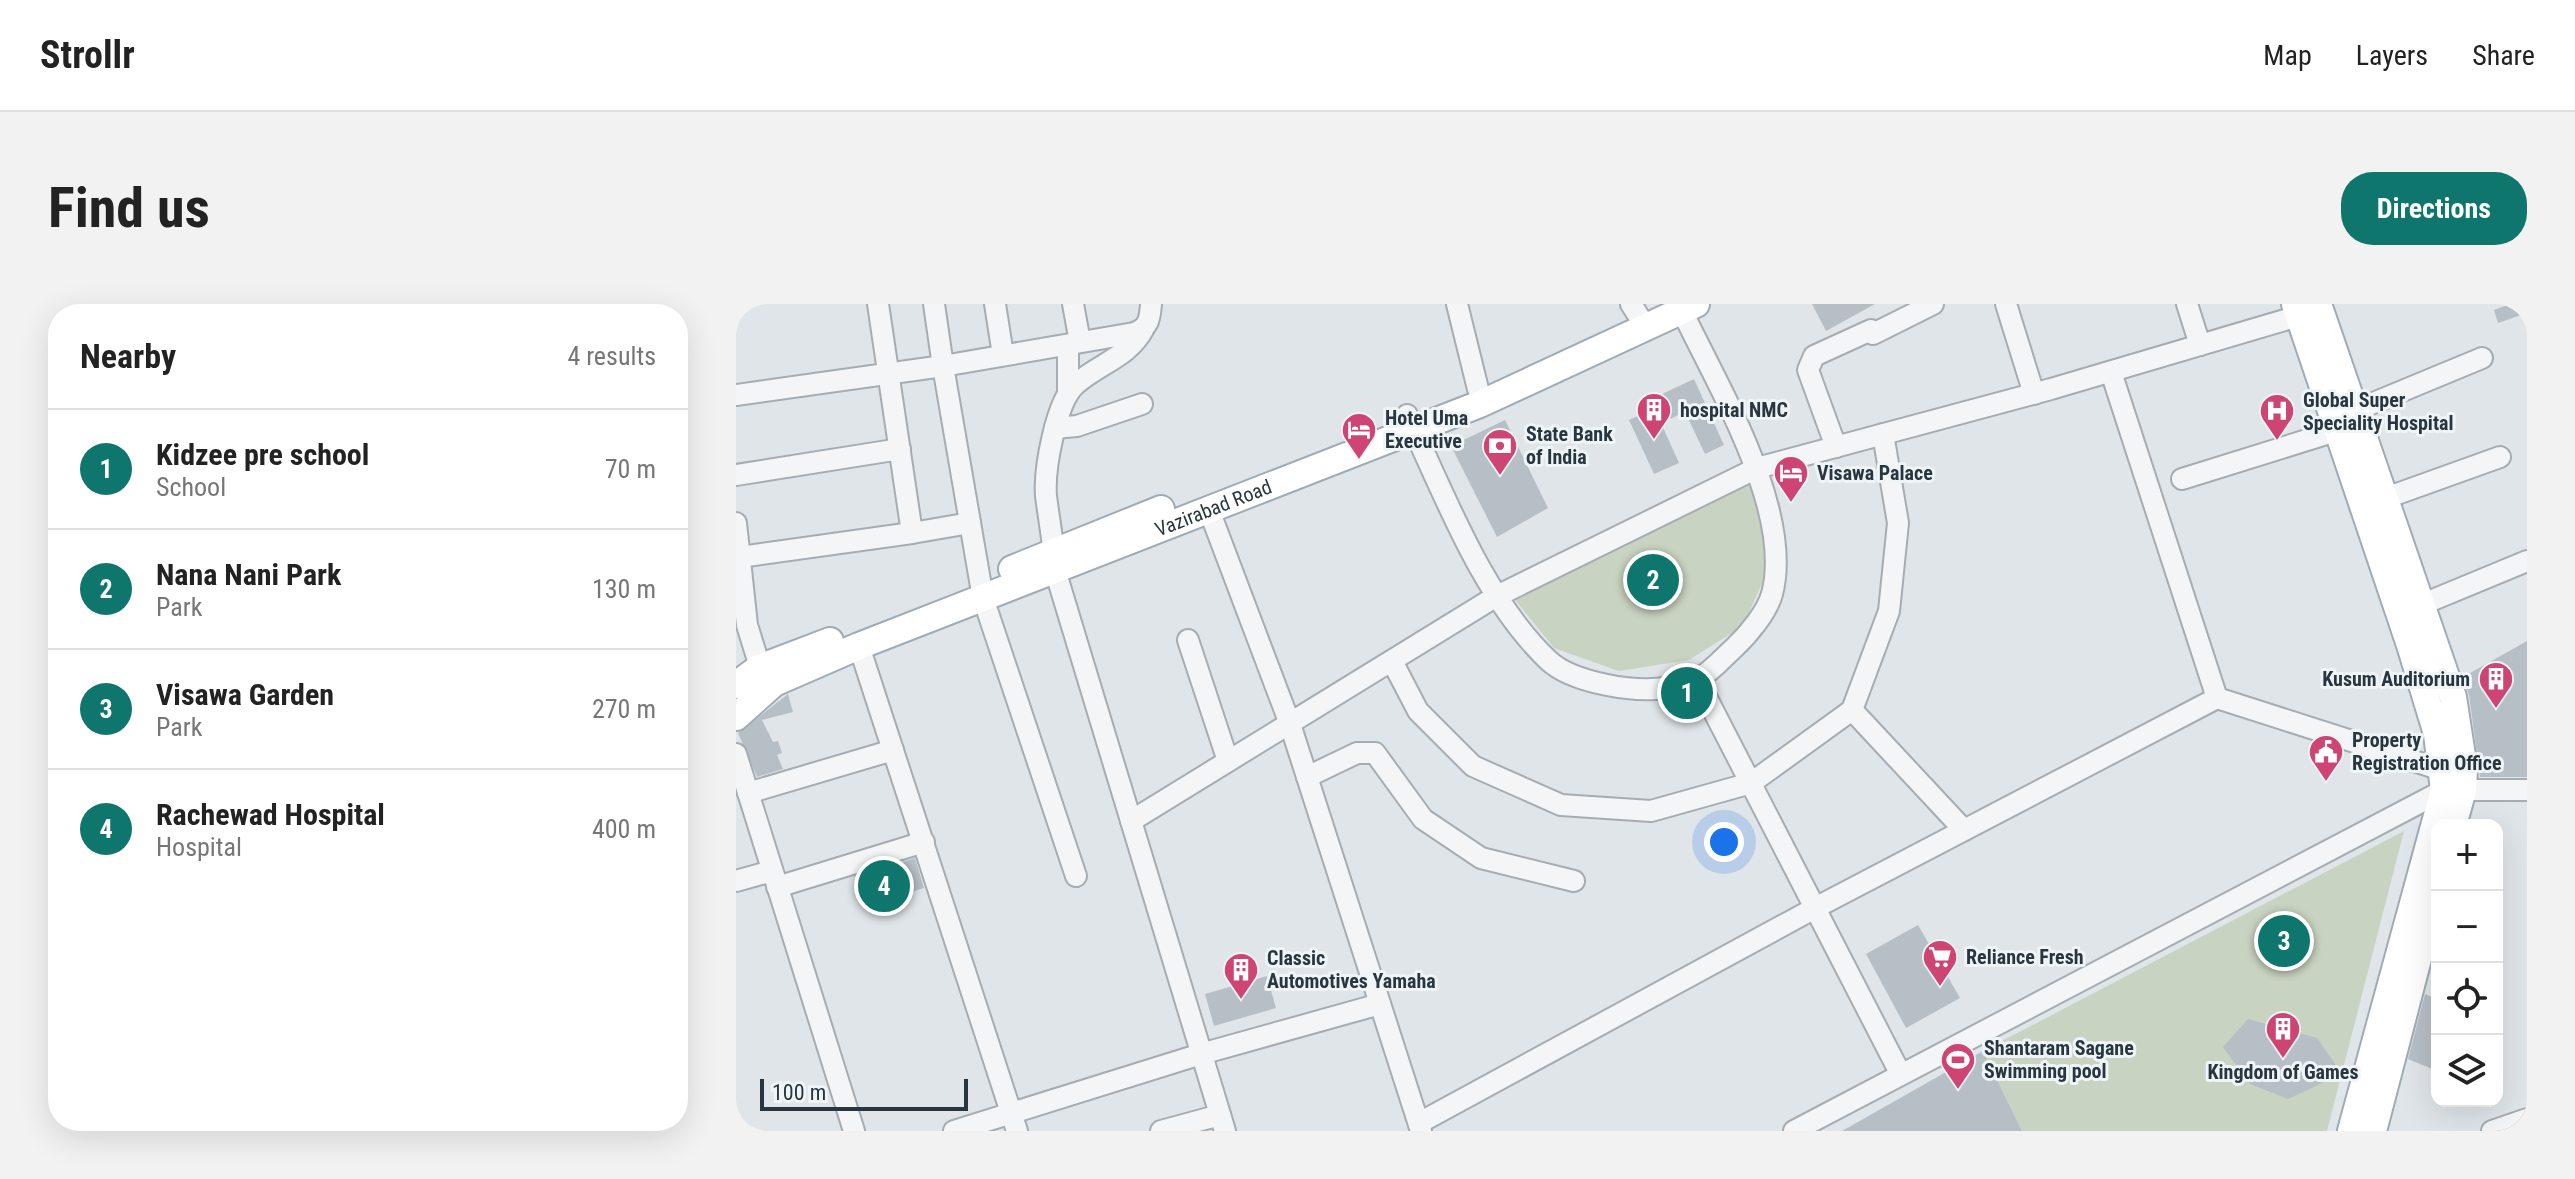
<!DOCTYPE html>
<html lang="en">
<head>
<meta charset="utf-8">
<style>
	body { margin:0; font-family:"Roboto Condensed",sans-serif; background:#f2f2f2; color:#222 }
	.controls { position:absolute; right:24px; bottom:24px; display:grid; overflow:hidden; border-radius:16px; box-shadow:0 8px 32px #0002 }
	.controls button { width:72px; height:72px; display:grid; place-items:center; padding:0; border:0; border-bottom:2px solid #e0e0e0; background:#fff; color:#222; font:40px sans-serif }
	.scale { position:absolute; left:24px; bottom:20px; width:208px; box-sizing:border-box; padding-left:8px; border:4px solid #293640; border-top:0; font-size:22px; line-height:28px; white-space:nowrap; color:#293640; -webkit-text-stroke:6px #eff4f6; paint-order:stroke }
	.you { position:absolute; left:988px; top:538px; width:28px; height:28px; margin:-20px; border:6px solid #fff; border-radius:50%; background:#1a73e8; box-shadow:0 0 0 12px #1a73e833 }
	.badge { display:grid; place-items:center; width:52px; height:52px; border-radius:50%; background:#0f766e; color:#fff; font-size:26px; font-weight:700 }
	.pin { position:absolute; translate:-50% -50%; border:4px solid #fff; box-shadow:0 2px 8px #0006 }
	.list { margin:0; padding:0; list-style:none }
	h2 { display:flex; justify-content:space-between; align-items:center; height:104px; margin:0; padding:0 32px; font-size:34px }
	h2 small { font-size:26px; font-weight:400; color:#767676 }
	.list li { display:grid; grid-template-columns:52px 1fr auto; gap:24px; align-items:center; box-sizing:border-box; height:120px; padding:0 32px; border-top:2px solid #e0e0e0 }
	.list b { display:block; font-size:30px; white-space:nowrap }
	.list p { margin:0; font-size:26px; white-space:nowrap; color:#767676 }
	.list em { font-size:26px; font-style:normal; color:#767676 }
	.icon { flex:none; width:44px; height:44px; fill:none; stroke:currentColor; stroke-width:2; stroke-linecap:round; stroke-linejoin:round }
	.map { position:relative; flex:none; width:1791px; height:827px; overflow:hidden; border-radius:32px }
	header { display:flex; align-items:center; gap:48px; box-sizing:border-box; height:112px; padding:0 40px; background:#fff; border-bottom:2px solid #e0e0e0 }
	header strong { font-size:38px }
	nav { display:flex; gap:44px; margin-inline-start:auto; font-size:28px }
	.intro { display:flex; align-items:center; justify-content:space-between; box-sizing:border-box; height:192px; padding:0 48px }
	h1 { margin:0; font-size:56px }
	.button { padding:20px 36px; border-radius:32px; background:#0f766e; color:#fff; font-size:28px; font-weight:700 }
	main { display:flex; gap:48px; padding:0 48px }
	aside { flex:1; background:#fff; border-radius:32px; box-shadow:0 8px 32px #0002 }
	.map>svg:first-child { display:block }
	.green { fill:#c9d3c1 }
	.building { fill:#b7bfc6 }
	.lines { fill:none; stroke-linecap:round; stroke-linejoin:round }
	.minor-casing { stroke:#a5adb3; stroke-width:24 }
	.major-casing { stroke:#9facb5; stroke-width:30 }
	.minor { stroke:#f3f5f7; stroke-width:20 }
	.major { stroke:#fff; stroke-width:26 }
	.labels { text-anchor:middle; stroke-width:6; stroke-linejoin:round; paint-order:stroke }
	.poi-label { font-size:20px; font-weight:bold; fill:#293640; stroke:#eff4f6; text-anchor:start }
	.street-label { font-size:20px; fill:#293640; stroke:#eff4f6 }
</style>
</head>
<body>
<header>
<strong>Strollr</strong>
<nav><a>Map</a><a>Layers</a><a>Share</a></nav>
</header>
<div class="intro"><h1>Find us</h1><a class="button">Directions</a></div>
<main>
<aside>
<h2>Nearby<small>4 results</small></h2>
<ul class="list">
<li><span class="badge">1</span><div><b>Kidzee pre school</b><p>School</p></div><em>70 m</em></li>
<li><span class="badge">2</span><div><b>Nana Nani Park</b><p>Park</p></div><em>130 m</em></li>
<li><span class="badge">3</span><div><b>Visawa Garden</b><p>Park</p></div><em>270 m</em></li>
<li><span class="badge">4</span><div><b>Rachewad Hospital</b><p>Hospital</p></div><em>400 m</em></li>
</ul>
</aside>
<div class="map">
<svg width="1791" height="827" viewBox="0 0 1791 827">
	<rect width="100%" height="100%" fill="#e0e5e9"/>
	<!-- green -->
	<g class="green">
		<path d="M1014 172 1027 212 1034 261 1007 322 953 356 883 367 818 344 776 292Z"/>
		<path d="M1668 527 1591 827H1286L1247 747Z"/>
	</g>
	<!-- building -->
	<g class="building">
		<path d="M1076 0H1139L1090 27Z"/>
		<path d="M1774 0H1791V9L1762 19 1758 6Z"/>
		<path d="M958 75 988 141 969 150 949 108 925 119 943 159 918 170 893 116 930 99 926 90Z"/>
		<path d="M769 116 812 204 761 233 715 142Z"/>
		<path d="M1791 337V473H1744L1733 391 1727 373Z"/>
		<path d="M52 390 57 408 26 416 37 438 42 437 46 449 41 451 47 465 21 473 2 429Z"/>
		<path d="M179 554 188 584 137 600 129 570Z"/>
		<path d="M1182 621 1224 694 1170 724 1130 650Z"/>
		<path d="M531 672 540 704 478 722 469 690Z"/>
		<path d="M1689 690 1701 695V767L1672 755Z"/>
		<path d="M1512 715 1581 734 1606 770 1552 795 1514 780 1487 743Z"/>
		<path d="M1247 747 1286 827H1106Z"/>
	</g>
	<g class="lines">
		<defs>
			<g id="minor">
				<path d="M142 0 176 229 234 219"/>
				<path d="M259 0 267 51"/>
				<path d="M337 0 344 38"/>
				<path d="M721 0 742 85"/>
				<path d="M895 0 911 25"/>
				<path d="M1270 0 1298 90"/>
				<path d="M1451 0 1464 41"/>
				<path d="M407 26C392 53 363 60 340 80 320 97 308 165 310 192 313 216 318 241 319 266L489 827"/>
				<path d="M1137 30 1197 0"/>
				<path d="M1375 68 1481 394 1706 466H1718"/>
				<path d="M332 89V41"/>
				<path d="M0 91 207 62 198 0"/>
				<path d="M1618 107 1746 54"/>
				<path d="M671 111C709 192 747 294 812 356 836 379 902 390 933 383 970 376 971 369 998 344 1012 331 1031 308 1036 290 1058 207 981 81 946 7"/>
				<path d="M319 124 341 122 406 100"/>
				<path d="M1100 143 1072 66 1078 52 1135 26"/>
				<path d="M0 171 164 145"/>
				<path d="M1446 175 1600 127"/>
				<path d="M1647 195 1764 153"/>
				<path d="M473 206 554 420 685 827"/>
				<path d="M0 219 11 321 28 376"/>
				<path d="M4 253 176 229"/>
				<path d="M1675 305 1791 257"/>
				<path d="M452 336 492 457"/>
				<path d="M123 342 281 827"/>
				<path d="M656 357 682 407 737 462 825 501 915 507 1015 479 1116 406 1153 307 1162 219 1147 130"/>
				<path d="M962 377 1164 769"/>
				<path d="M1116 406 1228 526"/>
				<path d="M0 450 118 827"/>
				<path d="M571 473 621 449H639L687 515 745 554 838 577"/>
				<path d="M12 489 157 446"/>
				<path d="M395 517 759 293 1021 164 1315 85 1576 8"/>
				<path d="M340 572 247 294 207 62 398 29C413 24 414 14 415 0"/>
				<path d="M0 577 36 567"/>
				<path d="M41 583 188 538"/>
				<path d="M683 819 1079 604 1481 394"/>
				<path d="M218 827 465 750 644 700"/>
				<path d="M425 827 484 811"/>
				<path d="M1058 827 1708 486H1791"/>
				<path d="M1756 827 1791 815"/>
			</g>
			<g id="major">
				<path d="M1559 0 1674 341 1701 430 1708 486 1615 827"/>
				<path d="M1582 0 1717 393 1728 465 1727 486 1717 521"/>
				<path d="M276 265 425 205"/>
				<path d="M0 381 23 364 94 337"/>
				<path id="s1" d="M0 413 38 379 123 342 744 100 960 0"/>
				<path d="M1637 827 1701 582"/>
			</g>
		</defs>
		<!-- minor casing -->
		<use href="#minor" class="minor-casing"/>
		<!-- major casing -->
		<use href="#major" class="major-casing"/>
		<!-- minor -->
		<use href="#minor" class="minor"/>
		<!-- major -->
		<use href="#major" class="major"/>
	</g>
	<!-- icons -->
	<defs>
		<symbol id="building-pin" viewBox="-11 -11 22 30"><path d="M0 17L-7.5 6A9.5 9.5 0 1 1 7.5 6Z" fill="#ce4574" stroke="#eff4f6"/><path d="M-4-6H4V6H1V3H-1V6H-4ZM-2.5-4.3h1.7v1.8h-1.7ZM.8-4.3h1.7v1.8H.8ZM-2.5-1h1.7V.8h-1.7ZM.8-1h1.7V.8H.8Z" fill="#fff"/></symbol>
		<symbol id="hospital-pin" viewBox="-11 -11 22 30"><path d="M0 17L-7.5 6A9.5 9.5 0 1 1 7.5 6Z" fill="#ce4574" stroke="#eff4f6"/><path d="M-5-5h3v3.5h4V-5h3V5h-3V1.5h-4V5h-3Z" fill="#fff"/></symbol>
		<symbol id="hotel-pin" viewBox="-11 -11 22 30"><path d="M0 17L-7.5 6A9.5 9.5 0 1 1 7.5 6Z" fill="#ce4574" stroke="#eff4f6"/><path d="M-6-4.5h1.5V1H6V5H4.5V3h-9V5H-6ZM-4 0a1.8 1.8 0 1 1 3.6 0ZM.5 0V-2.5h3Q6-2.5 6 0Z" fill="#fff"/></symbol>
		<symbol id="bank-pin" viewBox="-11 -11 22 30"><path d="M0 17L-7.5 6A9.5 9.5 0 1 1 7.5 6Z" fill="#ce4574" stroke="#eff4f6"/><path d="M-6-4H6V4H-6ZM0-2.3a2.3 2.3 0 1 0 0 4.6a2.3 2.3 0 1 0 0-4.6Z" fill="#fff"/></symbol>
		<symbol id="civic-pin" viewBox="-11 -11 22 30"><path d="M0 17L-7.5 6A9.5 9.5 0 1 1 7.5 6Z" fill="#ce4574" stroke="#eff4f6"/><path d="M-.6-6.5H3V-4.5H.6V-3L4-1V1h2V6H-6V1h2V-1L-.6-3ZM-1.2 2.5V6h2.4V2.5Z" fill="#fff"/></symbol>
		<symbol id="supermarket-pin" viewBox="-11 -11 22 30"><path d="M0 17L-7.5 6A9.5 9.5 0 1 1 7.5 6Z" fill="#ce4574" stroke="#eff4f6"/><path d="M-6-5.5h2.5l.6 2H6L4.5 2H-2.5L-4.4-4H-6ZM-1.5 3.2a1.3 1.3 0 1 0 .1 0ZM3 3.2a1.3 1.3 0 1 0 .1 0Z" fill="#fff"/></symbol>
		<symbol id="stadium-pin" viewBox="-11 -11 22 30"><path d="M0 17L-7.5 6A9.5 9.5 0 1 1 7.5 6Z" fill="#ce4574" stroke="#eff4f6"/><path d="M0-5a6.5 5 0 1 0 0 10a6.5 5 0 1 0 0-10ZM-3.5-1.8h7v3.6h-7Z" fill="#fff"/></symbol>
	</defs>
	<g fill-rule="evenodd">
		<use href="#building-pin" x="898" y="86" width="40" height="54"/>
		<use href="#hospital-pin" x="1521" y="87" width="40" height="54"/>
		<use href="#hotel-pin" x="603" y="106" width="40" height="54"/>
		<use href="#bank-pin" x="744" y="122" width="40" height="54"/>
		<use href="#hotel-pin" x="1035" y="149" width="40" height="54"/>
		<use href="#building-pin" x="1740" y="355" width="40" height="54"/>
		<use href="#civic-pin" x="1570" y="428" width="40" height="54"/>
		<use href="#supermarket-pin" x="1184" y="633" width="40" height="54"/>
		<use href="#building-pin" x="485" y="646" width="40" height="54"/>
		<use href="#building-pin" x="1527" y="705" width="40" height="54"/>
		<use href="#stadium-pin" x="1202" y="736" width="40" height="54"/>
	</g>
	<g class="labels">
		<!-- poi labels -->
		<g class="poi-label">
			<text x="1567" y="103">Global Super<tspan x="1567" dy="23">Speciality Hospital</tspan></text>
			<text x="944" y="113">hospital NMC</text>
			<text x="649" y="121">Hotel Uma<tspan x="649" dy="23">Executive</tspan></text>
			<text x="790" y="137">State Bank<tspan x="790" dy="23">of India</tspan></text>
			<text x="1081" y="176">Visawa Palace</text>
			<text x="1734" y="382" text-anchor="end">Kusum Auditorium</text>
			<text x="1616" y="443">Property<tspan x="1616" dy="23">Registration Office</tspan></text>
			<text x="1230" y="660">Reliance Fresh</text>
			<text x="531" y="661">Classic<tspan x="531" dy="23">Automotives Yamaha</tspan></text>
			<text x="1248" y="751">Shantaram Sagane<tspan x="1248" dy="23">Swimming pool</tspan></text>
			<text x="1547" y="775" text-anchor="middle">Kingdom of Games</text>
		</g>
		<!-- street labels -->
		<g class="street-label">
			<text dy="7" stroke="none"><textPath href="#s1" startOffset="524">Vazirabad Road</textPath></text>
		</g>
	</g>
</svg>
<div class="controls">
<button>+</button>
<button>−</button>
<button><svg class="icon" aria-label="locate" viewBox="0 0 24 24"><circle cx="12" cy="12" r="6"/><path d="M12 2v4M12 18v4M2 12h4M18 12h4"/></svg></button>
<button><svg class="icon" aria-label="layers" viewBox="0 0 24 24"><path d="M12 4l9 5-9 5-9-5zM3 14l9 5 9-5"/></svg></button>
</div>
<div class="scale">100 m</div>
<div class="you"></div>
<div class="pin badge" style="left:951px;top:389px">1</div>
<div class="pin badge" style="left:917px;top:276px">2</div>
<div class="pin badge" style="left:1548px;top:637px">3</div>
<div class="pin badge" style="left:148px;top:582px">4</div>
</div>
</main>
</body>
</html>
